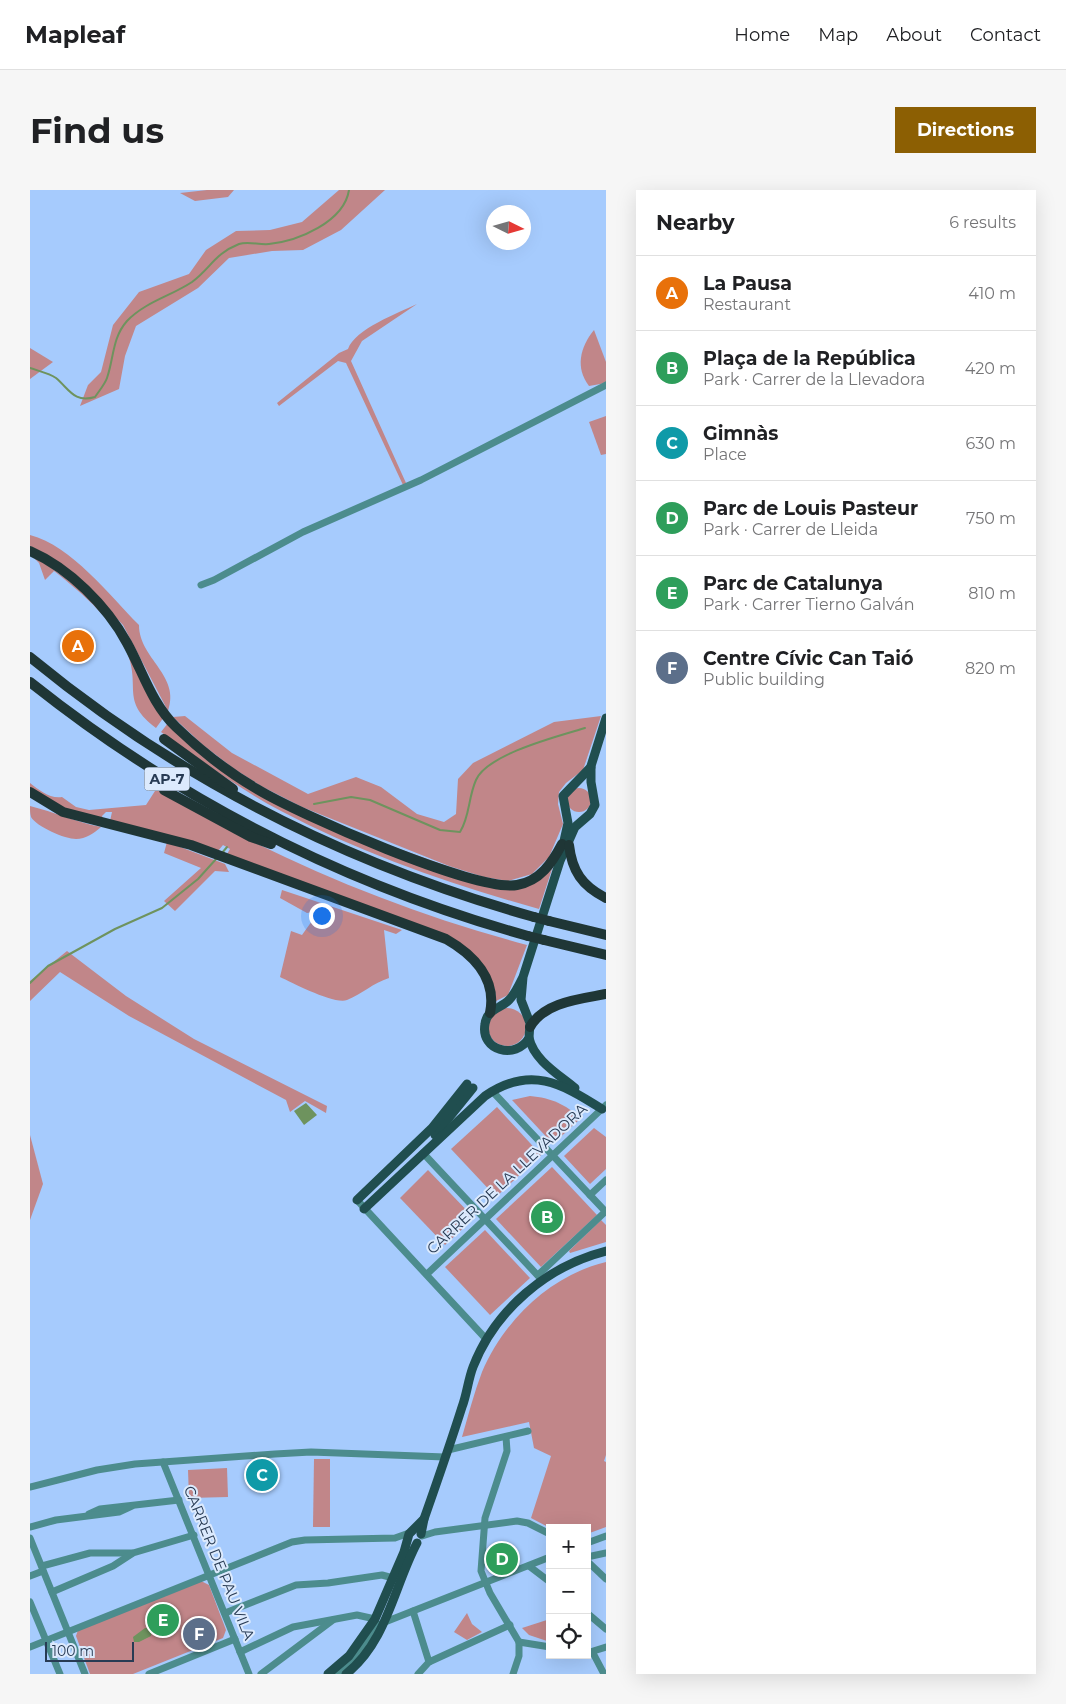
<!DOCTYPE html>
<html lang="en">
<head>
<meta charset="utf-8">
<style>
	body { margin:0; font-family:Montserrat,sans-serif; background:#f6f6f6; color:#202124 }
	.controls { position:absolute; right:15px; bottom:15px; display:grid; overflow:hidden; border-radius:0px; box-shadow:0 5px 20px #0002 }
	.controls button { width:45px; height:45px; display:grid; place-items:center; padding:0; border:0; border-bottom:1px solid #e0e0e0; background:#fff; color:#202124; font:25px sans-serif }
	.compass { position:absolute; left:456px; top:15px; width:45px; height:45px; border-radius:50%; background:#fff; box-shadow:0 5px 20px #0002; rotate:95deg }
	.scale { position:absolute; left:15px; bottom:12px; width:89px; box-sizing:border-box; padding-left:5px; border:2px solid #283b54; border-top:0; font-size:14px; line-height:18px; white-space:nowrap; color:#283b54; -webkit-text-stroke:4px #dceafd; paint-order:stroke }
	.you { position:absolute; left:291px; top:725px; width:18px; height:18px; margin:-12px; border:4px solid #fff; border-radius:50%; background:#1a73e8; box-shadow:0 0 0 8px #1a73e833 }
	.badge { display:grid; place-items:center; width:32px; height:32px; border-radius:50%; background:#8c5f03; color:#fff; font-size:16px; font-weight:700 }
	.pin { position:absolute; translate:-50% -50%; border:2px solid #fff; box-shadow:0 1px 5px #0006 }
	.list { margin:0; padding:0; list-style:none }
	h2 { display:flex; justify-content:space-between; align-items:center; height:65px; margin:0; padding:0 20px; font-size:21px }
	h2 small { font-size:16px; font-weight:400; color:#757577 }
	.list li { display:grid; grid-template-columns:32px 1fr auto; gap:15px; align-items:center; box-sizing:border-box; height:75px; padding:0 20px; border-top:1px solid #e0e0e0 }
	.list b { display:block; font-size:19px; white-space:nowrap }
	.list p { margin:0; font-size:16px; white-space:nowrap; color:#757577 }
	.list em { font-size:16px; font-style:normal; color:#757577 }
	.icon { flex:none; width:28px; height:28px; fill:none; stroke:currentColor; stroke-width:2; stroke-linecap:round; stroke-linejoin:round }
	.map { position:relative; flex:none; width:576px; height:1484px; overflow:hidden; border-radius:0px }
	header { display:flex; align-items:center; gap:30px; box-sizing:border-box; height:70px; padding:0 25px; background:#fff; border-bottom:1px solid #e0e0e0 }
	header strong { font-size:24px }
	nav { display:flex; gap:28px; margin-inline-start:auto; font-size:18px }
	.intro { display:flex; align-items:center; justify-content:space-between; box-sizing:border-box; height:120px; padding:0 30px }
	h1 { margin:0; font-size:35px }
	.button { padding:12px 22px; border-radius:0px; background:#8c5f03; color:#fff; font-size:18px; font-weight:700 }
	main { display:flex; gap:30px; padding:0 30px }
	aside { flex:1; background:#fff; border-radius:0px; box-shadow:0 5px 20px #0002 }
	.map>svg:first-child { display:block }
	.green { fill:#c18689 }
	.water { fill:#6e935e }
	.lines { fill:none; stroke-linecap:round; stroke-linejoin:round }
	.stream { stroke:#6e935e; stroke-width:2 }
	.minor { stroke:#4c8c8d; stroke-width:7 }
	.major { stroke:#204e4f; stroke-width:9 }
	.highway { stroke:#1f3636; stroke-width:10 }
	.highway-bridge { stroke:#1f3636; stroke-width:10 }
	.labels { text-anchor:middle; stroke-width:4; stroke-linejoin:round; paint-order:stroke }
	.shield { fill:#dceafd; stroke:#5e7087; stroke-width:1 }
	.shield-label { font-size:14px; font-weight:bold; fill:#283b54 }
	.street-label { font-size:15px; fill:#283b54; stroke:#dceafd }
</style>
</head>
<body>
<header>
<strong>Mapleaf</strong>
<nav><a>Home</a><a>Map</a><a>About</a><a>Contact</a></nav>
</header>
<div class="intro"><h1>Find us</h1><a class="button">Directions</a></div>
<main>
<div class="map">
<svg width="576" height="1484" viewBox="0 0 576 1484">
	<rect width="100%" height="100%" fill="#a6cbfd"/>
	<!-- green -->
	<g class="green">
		<path d="M177 0H204L198 7 165 11 150 3Z"/>
		<path d="M309 0H355L311 40 273 60 242 61 199 68 168 98 106 136 95 166 89 199 50 216 58 195 71 182 83 135 109 102 159 84 176 60 206 41 240 40 272 32Z"/>
		<path d="M387 114 332 151 321 171 376 293 373 295 316 173 308 171 249 216 247 213 309 163 318 159C325 139 368 123 387 114Z"/>
		<path d="M564 140 576 172V193L559 196C545 178 550 157 564 140Z"/>
		<path d="M0 158 23 172 0 189Z"/>
		<path d="M576 226V264L571 265 559 232Z"/>
		<path d="M0 345C42 356 79 405 109 435 109 469 151 485 138 521L93 435 52 392 24 369 0 356Z"/>
		<path d="M7 368C36 388 66 410 86 439 105 466 118 499 134 527L126 538C92 512 109 499 99 468 87 432 53 404 24 381L15 390 9 373 5 369Z"/>
		<path d="M155 526 202 563 278 604 326 587 351 597 387 624 414 632 426 624 428 589 443 573 524 532 571 526 553 580 536 593 529 602 528 614 533 634 519 667 502 684 478 691 454 687 419 676 272 617 231 596 203 578 173 555 143 527Z"/>
		<path d="M138 533 251 616 480 699 523 676 509 719C420 694 333 664 251 621 209 599 169 569 131 542Z"/>
		<path d="M0 593C9 600 20 609 32 607L46 617 59 620 116 615 125 601H129C243 668 369 721 497 755L478 805 466 811C466 789 453 776 439 760L197 664 200 659 193 655 188 661 80 631 82 622H76L72 626 73 629C43 622 23 618 0 597Z"/>
		<circle cx="549" cy="610" r="12"/>
		<path d="M0 616C24 622 46 632 71 637 64 643 56 649 46 649 35 649 7 637 1 627 0 624 0 620 0 616Z"/>
		<path d="M137 652 195 674 199 682 185 681 145 721 134 711 171 678 134 663Z"/>
		<path d="M252 700 372 740 366 744 354 740 359 788C343 793 332 804 317 810 305 815 263 793 250 787L261 741 272 745 289 721 277 723 250 708Z"/>
		<path d="M37 761 96 806 164 849 297 916 296 923 275 911 260 922 256 910 99 826 30 782 0 811V791Z"/>
		<circle cx="477" cy="837" r="19"/>
		<path d="M500 906C522 908 534 914 551 928L523 954 482 910Z"/>
		<path d="M467 917 511 965 466 1007 421 959Z"/>
		<path d="M564 938 576 947V979L560 994 534 966Z"/>
		<path d="M0 945 13 994 0 1030Z"/>
		<path d="M522 977 567 1025 511 1077 466 1029Z"/>
		<path d="M398 980 444 1028 415 1055 370 1008Z"/>
		<path d="M571 1030 576 1035V1052L540 1063 539 1061Z"/>
		<path d="M455 1040 500 1088 460 1125 415 1077Z"/>
		<path d="M576 1072V1265L574 1271 576 1272V1337L557 1344V1338H520L501 1328 521 1266 504 1258 499 1232 432 1247C438 1226 444 1203 452 1182 474 1130 521 1085 576 1072Z"/>
		<path d="M284 1269H300V1337H283Z"/>
		<path d="M197 1278 198 1307 159 1308 158 1280Z"/>
		<path d="M482 1357 486 1375 466 1383C457 1379 458 1373 459 1364Z"/>
		<path d="M171 1391 179 1395 196 1440 193 1448 103 1484H60L46 1446 48 1440Z"/>
		<path d="M437 1423 442 1434 452 1442 437 1450 424 1442Z"/>
		<path d="M520 1429V1452L499 1445 492 1438Z"/>
	</g>
	<!-- water -->
	<g class="water">
		<path d="M276 913 287 925 274 935 264 921Z"/>
		<path d="M115 1438 122 1439 121 1446 109 1452H104L103 1447Z"/>
	</g>
	<g class="lines">
		<!-- stream -->
		<g class="stream">
			<path d="M0 178C8 181 19 183 26 188 40 200 44 213 65 207 69 201 75 194 77 188 84 168 82 148 97 131 115 112 141 106 162 92 181 78 184 64 209 54 218 51 229 55 239 54 268 51 314 32 319 0"/>
			<path d="M284 614 321 607 340 610 410 640 430 642C440 626 438 608 446 590 457 564 529 546 555 538"/>
			<path d="M192 663 197 657"/>
			<path d="M0 793 18 776 85 739 132 718 168 689 187 668"/>
		</g>
		<!-- minor -->
		<g class="minor">
			<path d="M171 395 184 390 273 342 391 290 576 195"/>
			<path d="M462 901 576 1022"/>
			<path d="M393 963 512 1090"/>
			<path d="M560 1005 576 990"/>
			<path d="M327 1010 457 1150"/>
			<path d="M397 1084 576 915"/>
			<path d="M508 1085 576 1021"/>
			<path d="M476 1247 477 1261 455 1328 451 1381 460 1403 489 1452V1466L483 1484"/>
			<path d="M418 1260 498 1241"/>
			<path d="M133 1272 219 1484"/>
			<path d="M0 1297 67 1280 105 1274 245 1264 281 1262 415 1267"/>
			<path d="M59 1324 70 1319 149 1310"/>
			<path d="M0 1337 26 1330 89 1322 102 1316"/>
			<path d="M392 1346 405 1342 487 1331 498 1333 520 1344"/>
			<path d="M0 1348 55 1484"/>
			<path d="M557 1353 576 1346"/>
			<path d="M557 1367 576 1363"/>
			<path d="M557 1371 576 1389"/>
			<path d="M12 1376 60 1363H102"/>
			<path d="M499 1376 520 1392"/>
			<path d="M0 1386 13 1381"/>
			<path d="M22 1402 83 1376 103 1363 164 1345"/>
			<path d="M0 1412 30 1484"/>
			<path d="M383 1421 399 1472"/>
			<path d="M195 1423 266 1395 298 1393 352 1385 363 1388"/>
			<path d="M557 1423 576 1439"/>
			<path d="M355 1432 520 1367"/>
			<path d="M489 1452 520 1457"/>
			<path d="M0 1457 262 1352 275 1350 365 1348 379 1343"/>
			<path d="M210 1462 263 1437 327 1425 345 1429"/>
			<path d="M557 1463 576 1457"/>
			<path d="M563 1463 574 1484"/>
			<path d="M119 1484 205 1449"/>
			<path d="M231 1484 303 1430"/>
			<path d="M308 1484 324 1470 348 1434"/>
			<path d="M388 1484 399 1472 480 1435"/>
		</g>
		<!-- major -->
		<g class="major">
			<path d="M532 660 538 633 533 606 561 577"/>
			<path d="M493 787C489 795 485 804 479 810 470 819 457 819 455 834 450 861 486 870 499 848L500 833 491 810 493 787 530 671 545 637 560 624 565 615 561 592V576L576 528"/>
			<path d="M499 848C504 870 528 884 545 898"/>
			<path d="M405 945 443 898"/>
			<path d="M327 1010 402 938 437 894"/>
			<path d="M334 1019 455 906C500 875 531 893 572 919"/>
			<path d="M391 1344 394 1329C407 1292 420 1255 432 1217 437 1204 438 1190 443 1177 465 1120 517 1076 576 1061"/>
			<path d="M298 1484 319 1466 345 1429 374 1362 379 1344 394 1329"/>
			<path d="M316 1484C357 1452 364 1396 387 1353"/>
		</g>
		<!-- highway -->
		<g class="highway">
			<path d="M0 361C39 378 77 416 97 453 113 482 122 514 146 537 171 561 198 582 227 599 268 624 445 702 487 695 510 691 522 673 532 654"/>
			<path d="M0 467C148 589 319 675 504 727"/>
			<path d="M0 492C148 610 315 695 498 746"/>
			<path d="M134 549 203 599"/>
			<path d="M134 600 221 647 241 654"/>
			<path d="M0 602 33 622 161 655 416 749C444 765 467 789 460 823"/>
			<path d="M539 655C542 681 552 696 576 708"/>
			<path d="M519 731 576 745"/>
			<path d="M514 750 576 765"/>
			<path d="M500 837C514 812 550 809 576 804"/>
		</g>
		<!-- highway-bridge -->
		<g class="highway-bridge">
			<path d="M504 727 519 731"/>
			<path d="M498 746 514 750"/>
		</g>
	</g>
	<g class="labels">
		<!-- shield labels -->
		<rect class="shield" x="114.5" y="577.5" width="45" height="23" rx="4"/>
		<g class="shield-label">
			<text x="137" y="594">AP-7</text>
		</g>
		<!-- street labels -->
		<g class="street-label">
			<text transform="translate(477 989) rotate(-43)" y="5">CARRER DE LA LLEVADORA</text>
			<text transform="translate(189 1373) rotate(68)" y="5">CARRER DE PAU VILA</text>
		</g>
	</g>
</svg>
<div class="controls">
<button>+</button>
<button>−</button>
<button><svg class="icon" aria-label="locate" viewBox="0 0 24 24"><circle cx="12" cy="12" r="6"/><path d="M12 2v4M12 18v4M2 12h4M18 12h4"/></svg></button>
</div>
<svg class="compass" viewBox="-18 -18 36 36"><path d="M0-13l5 13h-10z" fill="#e53935"/><path d="M0 13l5-13h-10z" fill="#757577"/></svg>
<div class="scale">100 m</div>
<div class="you"></div>
<div class="pin badge" style="left:48px;top:456px;background:#e8710a">A</div>
<div class="pin badge" style="left:517px;top:1027px;background:#2e9e5b">B</div>
<div class="pin badge" style="left:232px;top:1285px;background:#0f9aa8">C</div>
<div class="pin badge" style="left:472px;top:1369px;background:#2e9e5b">D</div>
<div class="pin badge" style="left:133px;top:1430px;background:#2e9e5b">E</div>
<div class="pin badge" style="left:169px;top:1444px;background:#5c6f8a">F</div>
</div>
<aside>
<h2>Nearby<small>6 results</small></h2>
<ul class="list">
<li><span class="badge" style="background:#e8710a">A</span><div><b>La Pausa</b><p>Restaurant</p></div><em>410 m</em></li>
<li><span class="badge" style="background:#2e9e5b">B</span><div><b>Plaça de la República</b><p>Park · Carrer de la Llevadora</p></div><em>420 m</em></li>
<li><span class="badge" style="background:#0f9aa8">C</span><div><b>Gimnàs</b><p>Place</p></div><em>630 m</em></li>
<li><span class="badge" style="background:#2e9e5b">D</span><div><b>Parc de Louis Pasteur</b><p>Park · Carrer de Lleida</p></div><em>750 m</em></li>
<li><span class="badge" style="background:#2e9e5b">E</span><div><b>Parc de Catalunya</b><p>Park · Carrer Tierno Galván</p></div><em>810 m</em></li>
<li><span class="badge" style="background:#5c6f8a">F</span><div><b>Centre Cívic Can Taió</b><p>Public building</p></div><em>820 m</em></li>
</ul>
</aside>
</main>
</body>
</html>
